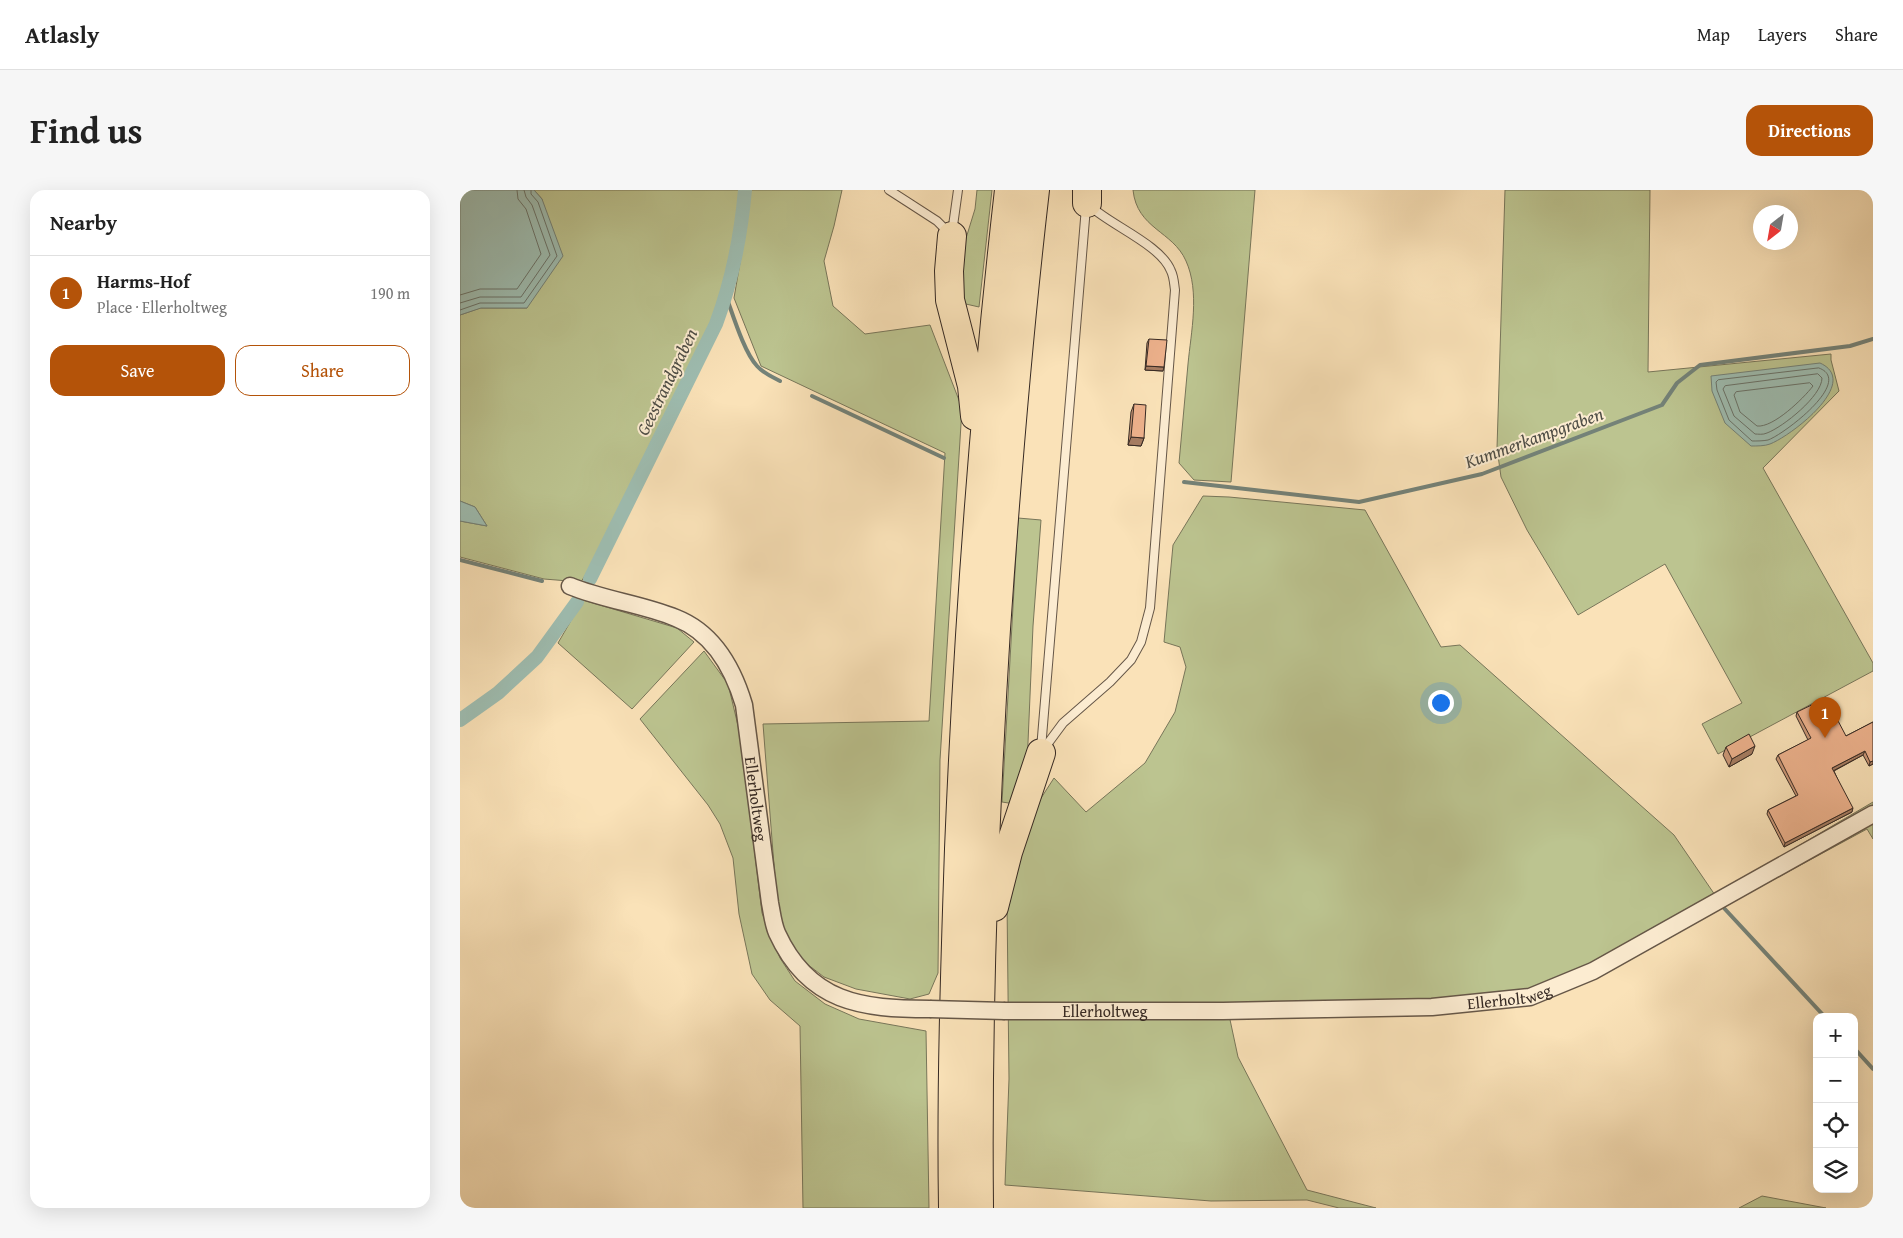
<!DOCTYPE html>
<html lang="en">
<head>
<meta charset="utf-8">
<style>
	body { margin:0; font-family:"Gentium Book Plus",serif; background:#f6f6f6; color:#222 }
	.controls { position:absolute; right:15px; bottom:15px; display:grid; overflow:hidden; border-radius:10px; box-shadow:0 5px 20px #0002 }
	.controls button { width:45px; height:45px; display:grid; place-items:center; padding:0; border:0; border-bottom:1px solid #e0e0e0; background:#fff; color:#222; font:25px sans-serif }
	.compass { position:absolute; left:1293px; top:15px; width:45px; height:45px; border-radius:50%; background:#fff; box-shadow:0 5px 20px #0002; rotate:211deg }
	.you { position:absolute; left:980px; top:512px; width:18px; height:18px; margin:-12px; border:4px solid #fff; border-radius:50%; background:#1a73e8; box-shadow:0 0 0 8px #1a73e833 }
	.badge { display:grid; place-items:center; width:32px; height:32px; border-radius:50%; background:#b45309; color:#fff; font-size:16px; font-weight:700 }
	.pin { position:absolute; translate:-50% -41px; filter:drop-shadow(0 1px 2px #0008) }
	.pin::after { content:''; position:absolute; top:26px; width:18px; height:15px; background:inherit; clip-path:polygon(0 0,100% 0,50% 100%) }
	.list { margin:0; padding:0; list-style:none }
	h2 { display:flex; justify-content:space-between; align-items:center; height:65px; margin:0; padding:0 20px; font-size:21px }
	h2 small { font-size:16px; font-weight:400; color:#767676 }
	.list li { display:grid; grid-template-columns:32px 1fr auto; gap:15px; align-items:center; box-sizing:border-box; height:75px; padding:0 20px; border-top:1px solid #e0e0e0 }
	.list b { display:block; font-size:19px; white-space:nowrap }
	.list p { margin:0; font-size:16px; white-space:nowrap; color:#767676 }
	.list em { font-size:16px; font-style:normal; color:#767676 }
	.actions { display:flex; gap:10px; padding:15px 20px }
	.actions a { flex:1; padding:11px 0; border:1px solid #b45309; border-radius:15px; text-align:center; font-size:18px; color:#b45309 }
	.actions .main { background:#b45309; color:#fff }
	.icon { flex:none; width:28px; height:28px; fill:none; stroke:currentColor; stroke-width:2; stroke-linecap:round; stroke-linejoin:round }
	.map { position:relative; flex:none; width:1413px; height:1018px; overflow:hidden; border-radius:15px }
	header { display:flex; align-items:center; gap:30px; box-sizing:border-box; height:70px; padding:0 25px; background:#fff; border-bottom:1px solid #e0e0e0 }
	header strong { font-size:24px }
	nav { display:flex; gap:28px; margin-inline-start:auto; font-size:18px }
	.intro { display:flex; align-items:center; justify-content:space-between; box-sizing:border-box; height:120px; padding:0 30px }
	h1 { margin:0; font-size:35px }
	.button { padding:12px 22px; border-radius:15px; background:#b45309; color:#fff; font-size:18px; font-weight:700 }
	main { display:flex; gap:30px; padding:0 30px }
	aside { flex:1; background:#fff; border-radius:15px; box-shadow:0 5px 20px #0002 }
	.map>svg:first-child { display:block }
	.green { fill:#bcc490; stroke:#78765a }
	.water { fill:#9ebdb1; stroke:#748278 }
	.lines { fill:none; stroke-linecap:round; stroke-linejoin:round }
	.shore { stroke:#6a736a; stroke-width:1 }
	.stream { stroke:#748278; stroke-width:4 }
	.canal { stroke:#9ebdb1; stroke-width:14 }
	.lane-casing { stroke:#665748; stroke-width:10 }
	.street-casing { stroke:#665748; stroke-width:19 }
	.highway-casing { stroke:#352923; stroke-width:30 }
	.lane { stroke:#fcecd1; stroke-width:8 }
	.street { stroke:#fcecd1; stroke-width:16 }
	.highway { stroke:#fae2b8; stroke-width:28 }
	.street-bridge-casing { stroke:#665748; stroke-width:19; stroke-linecap:butt }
	.street-bridge { stroke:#fcecd1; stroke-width:16 }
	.wall { fill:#cc9878; stroke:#352923 }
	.shaded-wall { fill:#a67c62; stroke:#352923 }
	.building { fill:#edb18c; stroke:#352923 }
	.labels { text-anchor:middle; stroke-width:4; stroke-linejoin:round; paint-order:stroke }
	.street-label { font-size:16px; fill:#352923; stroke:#fcecd1 }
	.water-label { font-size:18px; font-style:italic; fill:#4f4e46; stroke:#fcecd1 }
</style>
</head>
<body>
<header>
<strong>Atlasly</strong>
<nav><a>Map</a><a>Layers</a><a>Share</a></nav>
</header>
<div class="intro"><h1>Find us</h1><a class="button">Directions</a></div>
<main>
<aside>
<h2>Nearby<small></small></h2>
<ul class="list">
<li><span class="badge">1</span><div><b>Harms-Hof</b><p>Place · Ellerholtweg</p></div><em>190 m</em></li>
</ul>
<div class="actions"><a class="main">Save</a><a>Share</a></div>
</aside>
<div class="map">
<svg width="1413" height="1018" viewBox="0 0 1413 1018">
	<rect width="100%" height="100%" fill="#fae2b8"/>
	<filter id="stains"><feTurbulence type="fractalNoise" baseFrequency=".004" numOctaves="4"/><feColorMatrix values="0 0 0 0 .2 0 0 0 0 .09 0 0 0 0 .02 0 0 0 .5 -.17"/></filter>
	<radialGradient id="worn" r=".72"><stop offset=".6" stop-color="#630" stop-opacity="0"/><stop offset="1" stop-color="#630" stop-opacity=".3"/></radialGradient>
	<!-- green -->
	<g class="green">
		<path d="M74 0H280C277 45 267 90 253 133L139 363 121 392 84 389 0 367V331L27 336 15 317 0 311V125L20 118H67L82 9Z"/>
		<path d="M290 0H382L374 36 364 71 373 116 405 144 470 135 502 218 480 570 478 783 469 804 450 809 396 799 364 787 347 774 329 753 322 736 317 714 303 534 469 531 485 263 301 176 274 108 287 32Z"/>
		<path d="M517 0H532L519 117 497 112 503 58 515 19Z"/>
		<path d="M673 0H795L771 292 734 290 719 273C722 240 725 207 728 174 731 142 740 102 726 71 713 41 677 39 673 0Z"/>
		<path d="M1045 0H1190L1188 182 1371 164V170L1379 201 1303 278 1413 473V481L1258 564 1242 534 1282 513 1205 374 1118 425 1067 340 1041 287 1037 258Z"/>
		<path d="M743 306 769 307 905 320 981 457 1000 455 1214 645 1255 705 1413 612V649L1407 639 1263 717 1070 810 769 825 778 867 847 1000 916 1018H879L847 1010 751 1011 545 995 549 889 547 711 574 619 594 588 626 622 685 573 715 522 726 477 720 457 704 452 713 355Z"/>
		<path d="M558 328 581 330 573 436 567 576 555 614 542 612Z"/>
		<path d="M123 410 217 438 234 452 172 519 98 453Z"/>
		<path d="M244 461 268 494 281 548 302 723 320 768 335 791 365 814 399 829 466 841 469 1018H343L340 836 310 810 292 784 279 724 273 668 260 634 248 615 180 529Z"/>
		<path d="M1302 1006 1366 1018H1279Z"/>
	</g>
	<!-- water -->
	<g class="water">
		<path d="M0 0H74L82 9 103 66 67 118H21L0 125Z"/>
		<path d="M1360 173C1402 192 1331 246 1310 254 1305 256 1297 256 1291 256L1265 233 1252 201 1251 186Z"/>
		<path d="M0 311 15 317 27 336 0 331Z"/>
	</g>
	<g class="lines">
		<!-- shore -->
		<g class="shore">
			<path d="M0 105 20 99H57L81 64 66 19 58 9 57 0"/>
			<path d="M0 113 20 107H61L90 65 72 15 66 7 64 0"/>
			<path d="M0 120 20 113H64L97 66 78 12 71 4V0"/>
			<path d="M1359 178C1395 191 1323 245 1308 250 1303 251 1297 251 1292 251L1269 230 1257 200 1256 192 1258 190Z"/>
			<path d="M1358 184 1362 188C1362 206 1323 237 1307 243 1303 245 1298 244 1295 244L1274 226 1263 199 1265 196Z"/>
			<path d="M1350 193 1353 196C1343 209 1313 238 1297 236L1280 222 1274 205 1276 202Z"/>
		</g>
		<!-- stream -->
		<g class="stream">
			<path d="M266 106C273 125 284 162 297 176 303 183 312 187 320 191"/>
			<path d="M352 206 484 268"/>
			<path d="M724 292 899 312 1022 284 1202 215 1217 193 1240 175 1390 156 1413 149"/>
			<path d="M0 370 82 391"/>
			<path d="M1263 717 1365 827"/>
			<path d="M1394 858 1413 879"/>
		</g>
		<!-- canal -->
		<g class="canal">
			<path d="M130 389 256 134C272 91 281 45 285 0"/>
			<path d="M0 530 38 503 77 467 117 412"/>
		</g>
		<defs>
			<g id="lane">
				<path d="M429 0 477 31 489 43"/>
				<path d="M492 43 498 0"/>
				<path d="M581 559 626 17"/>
				<path d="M583 560 603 533 650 492 671 470 681 452 690 418 715 100C714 94 714 87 711 81 701 55 652 36 630 16"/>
			</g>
			<g id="street">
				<path id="s1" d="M110 396C144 410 182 414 216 428 254 443 273 478 284 515L310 713C312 723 313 734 317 743 349 813 402 819 470 819"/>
				<path id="s2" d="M545 821H763L972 817 1070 807 1133 781 1413 624"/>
			</g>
			<g id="highway">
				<path d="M627 13V0"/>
				<path d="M492 46 489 81 490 110 512 196 515 226"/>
				<path d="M534 717 548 662 581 563"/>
				<path d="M493 1018C491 898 495 779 499 659 508 439 524 219 549 0"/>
				<path d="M519 1018C517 825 524 632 536 439 546 292 558 146 575 0"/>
			</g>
		</defs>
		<!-- lane casing -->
		<use href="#lane" class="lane-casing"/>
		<!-- street casing -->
		<use href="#street" class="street-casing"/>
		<!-- highway casing -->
		<use href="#highway" class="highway-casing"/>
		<!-- lane -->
		<use href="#lane" class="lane"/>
		<!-- street -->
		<use href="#street" class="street"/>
		<!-- highway -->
		<use href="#highway" class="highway"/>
		<defs>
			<path id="street-bridge" d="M470 819 545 821"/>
		</defs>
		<!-- street-bridge casing -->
		<use href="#street-bridge" class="street-bridge-casing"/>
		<!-- street-bridge -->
		<use href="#street-bridge" class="street-bridge"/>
	</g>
	<!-- wall -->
	<g class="wall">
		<path d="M689 149 703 181 685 180 687 153Z"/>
		<path d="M674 214 684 248 681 256 668 255 671 222Z"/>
		<path d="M1337 522 1386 546 1413 532V574L1409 576 1403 565 1374 581 1392 622 1324 657 1307 624 1308 620 1336 606 1316 569 1318 565 1348 550 1336 526Z"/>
		<path d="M1266 557 1292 564 1269 577 1263 565Z"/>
	</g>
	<!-- shaded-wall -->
	<g class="shaded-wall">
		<path d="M686 176 704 177 703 181 685 180Z"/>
		<path d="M671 247 684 248 681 256 668 255Z"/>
		<path d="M1295 556 1292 564 1269 577 1272 569Z"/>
		<path d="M1405 561 1403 565 1371 582 1372 578Z"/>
		<path d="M1413 571V574L1409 576 1410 572Z"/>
		<path d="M1393 618 1392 622 1324 657 1325 653Z"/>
	</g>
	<!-- building -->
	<g class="building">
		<path d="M689 149 707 150 704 177 686 176Z"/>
		<path d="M674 214 686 215 684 248 671 247Z"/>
		<path d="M1366 508 1386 546 1413 532V571L1410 572 1405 561 1372 578 1393 618 1325 653 1308 620 1338 605 1318 565 1351 548 1337 522Z"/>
		<path d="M1289 544 1295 556 1272 569 1266 557Z"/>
	</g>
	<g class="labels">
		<!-- street labels -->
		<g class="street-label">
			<text dy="6" stroke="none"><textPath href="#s1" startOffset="320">Ellerholtweg</textPath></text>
			<text dy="6" stroke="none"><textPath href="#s2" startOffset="505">Ellerholtweg</textPath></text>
			<text dy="6" stroke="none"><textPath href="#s2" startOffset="100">Ellerholtweg</textPath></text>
		</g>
		<!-- water labels -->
		<g class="water-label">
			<text transform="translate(207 192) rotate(-64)" y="6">Geestrandgraben</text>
			<text transform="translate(1074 248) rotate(-20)" y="6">Kummerkampgraben</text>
		</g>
	</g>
	<rect width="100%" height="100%" filter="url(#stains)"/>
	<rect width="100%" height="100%" fill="url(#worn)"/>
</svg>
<div class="controls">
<button>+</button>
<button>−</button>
<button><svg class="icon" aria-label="locate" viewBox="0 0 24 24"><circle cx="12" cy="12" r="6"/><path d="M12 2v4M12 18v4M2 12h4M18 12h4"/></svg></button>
<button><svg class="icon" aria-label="layers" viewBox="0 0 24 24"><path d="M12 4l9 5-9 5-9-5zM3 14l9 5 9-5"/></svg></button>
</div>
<svg class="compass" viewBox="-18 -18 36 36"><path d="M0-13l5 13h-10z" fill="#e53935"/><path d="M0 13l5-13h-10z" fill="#767676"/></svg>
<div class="you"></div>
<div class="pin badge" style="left:1365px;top:548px">1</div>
</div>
</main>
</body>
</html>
